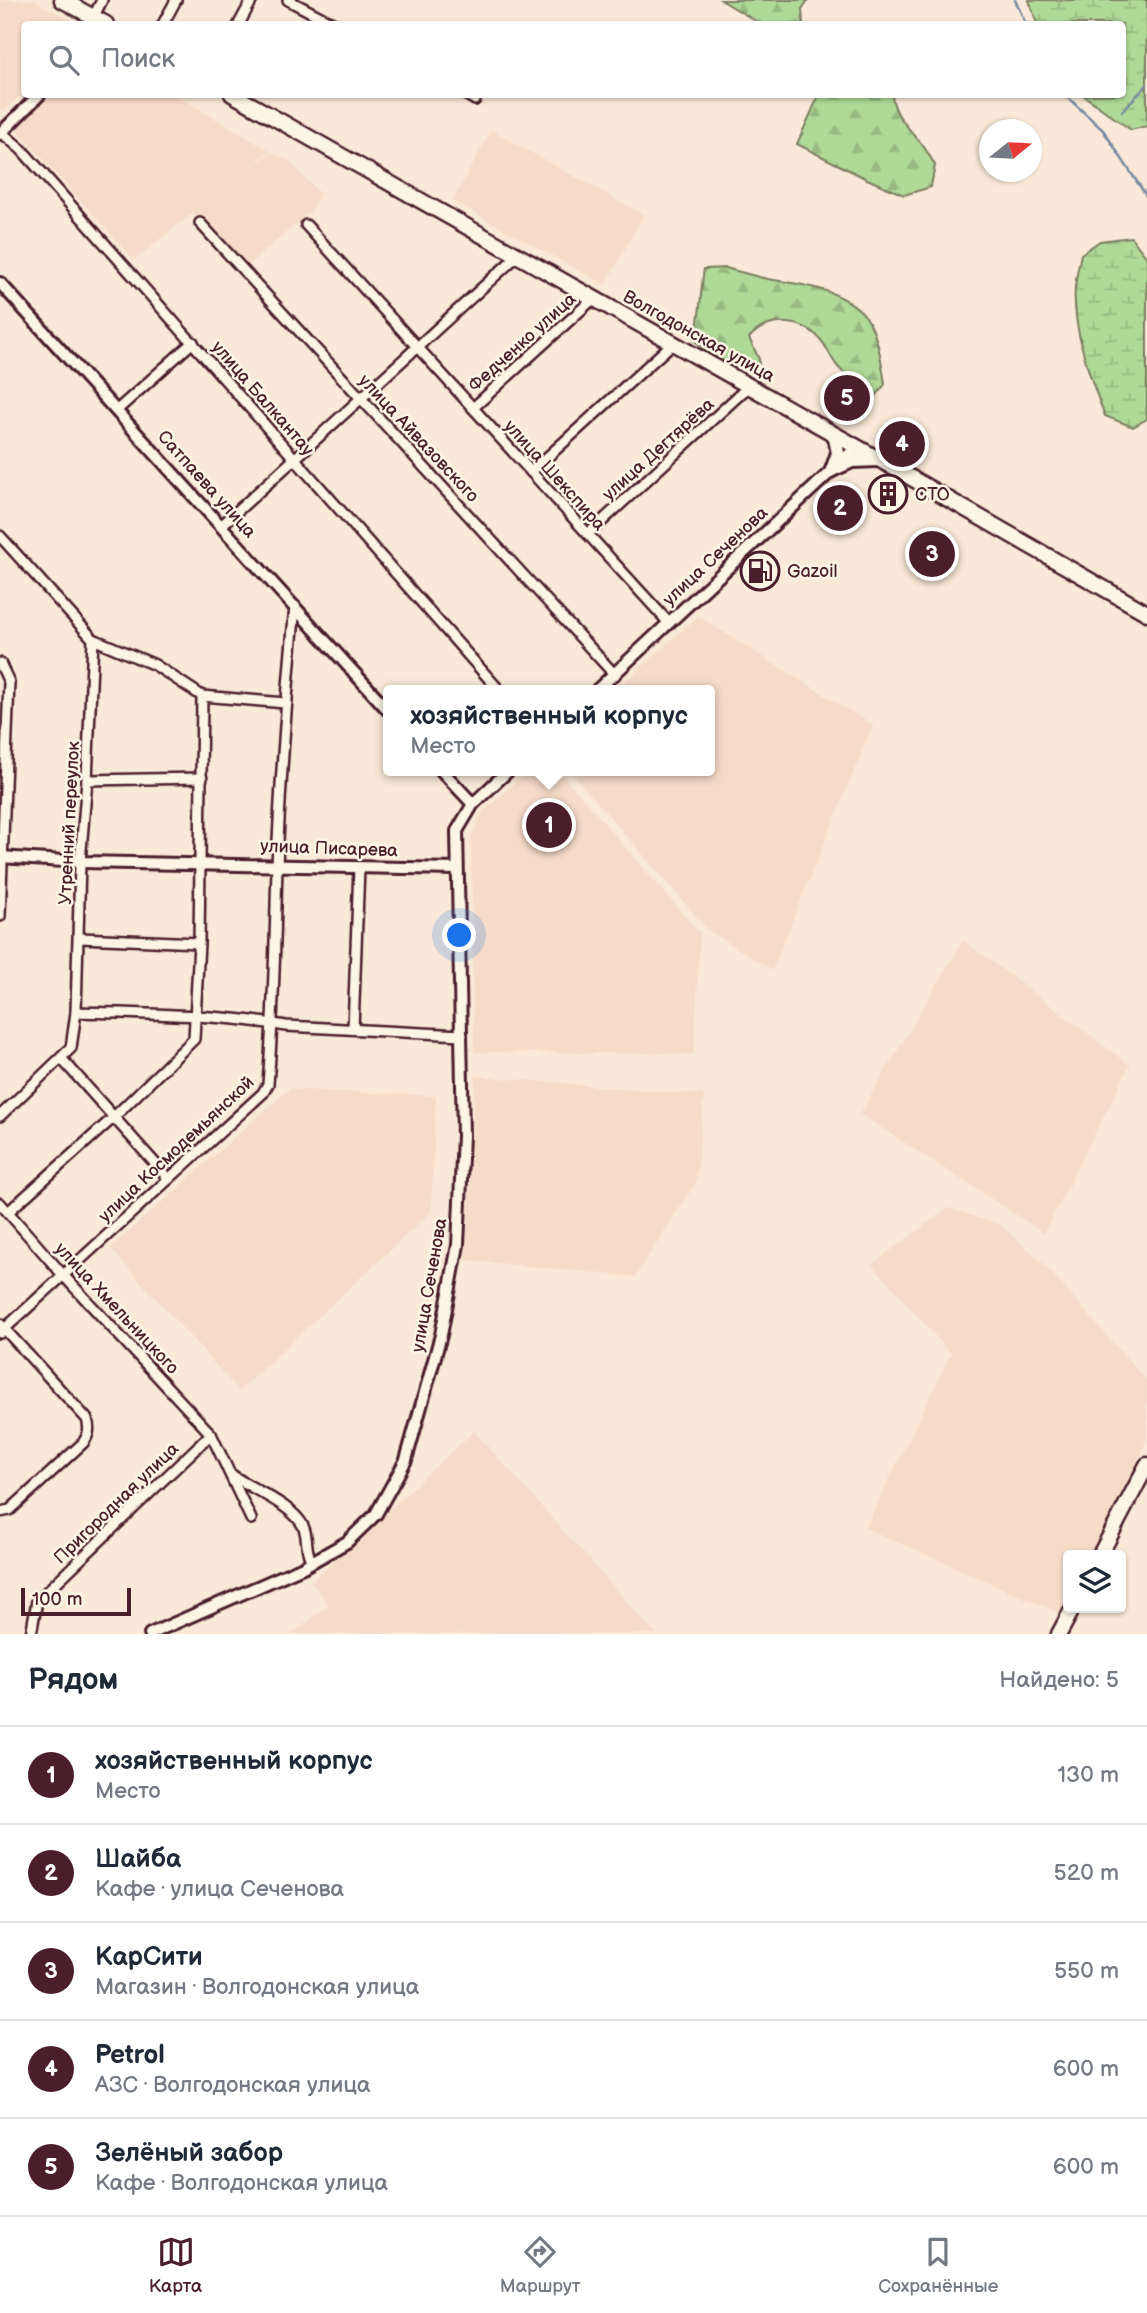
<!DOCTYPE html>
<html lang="ru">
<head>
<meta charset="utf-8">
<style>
	body { margin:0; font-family:"Balsamiq Sans",sans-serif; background:#f6f6f7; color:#1f2937 }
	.controls { position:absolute; right:21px; bottom:21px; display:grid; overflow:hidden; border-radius:7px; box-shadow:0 2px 5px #0004 }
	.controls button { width:63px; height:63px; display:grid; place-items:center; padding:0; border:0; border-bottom:2px solid #e0e1e3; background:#fff; color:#1f2937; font:35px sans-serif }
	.compass { position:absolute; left:979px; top:119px; width:63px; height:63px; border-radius:50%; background:#fff; box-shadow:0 2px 5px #0004; rotate:72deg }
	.scale { position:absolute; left:21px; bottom:18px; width:110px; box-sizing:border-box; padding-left:7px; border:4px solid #4a1f2b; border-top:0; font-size:19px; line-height:24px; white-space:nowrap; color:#4a1f2b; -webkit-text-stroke:5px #fcf5e5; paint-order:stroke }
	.you { position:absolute; left:460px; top:936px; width:24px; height:24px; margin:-18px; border:5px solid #fff; border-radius:50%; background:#1a73e8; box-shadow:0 0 0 10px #1a73e833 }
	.badge { display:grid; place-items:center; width:46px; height:46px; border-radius:50%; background:#4a1f2b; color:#fff; font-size:23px; font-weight:700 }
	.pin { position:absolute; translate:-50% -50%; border:4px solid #fff; box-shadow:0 2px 7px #0006 }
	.popup { position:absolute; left:383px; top:685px; width:332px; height:91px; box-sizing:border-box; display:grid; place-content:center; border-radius:7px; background:#fff; filter:drop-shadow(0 2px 5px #0005); font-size:23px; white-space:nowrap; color:#747a83 }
	.popup b { font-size:26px; color:#1f2937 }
	.popup::after { content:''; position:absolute; left:50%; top:100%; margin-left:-14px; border:14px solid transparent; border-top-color:#fff }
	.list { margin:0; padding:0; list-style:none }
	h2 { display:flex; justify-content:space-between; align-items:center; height:91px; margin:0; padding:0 28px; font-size:30px }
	h2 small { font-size:23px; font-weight:400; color:#747a83 }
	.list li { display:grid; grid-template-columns:46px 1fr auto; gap:21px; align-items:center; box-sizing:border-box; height:98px; padding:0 28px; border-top:2px solid #e0e1e3 }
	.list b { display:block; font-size:26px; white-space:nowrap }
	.list p { margin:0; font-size:23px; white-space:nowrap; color:#747a83 }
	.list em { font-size:23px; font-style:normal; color:#747a83 }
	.icon { flex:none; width:38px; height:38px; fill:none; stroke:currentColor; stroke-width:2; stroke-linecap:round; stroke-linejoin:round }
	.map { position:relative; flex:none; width:1147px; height:1634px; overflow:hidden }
	.search { position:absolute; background:#fff; box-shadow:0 2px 5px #0004; left:21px; right:21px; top:21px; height:77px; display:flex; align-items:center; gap:18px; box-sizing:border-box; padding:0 24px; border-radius:7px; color:#747a83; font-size:26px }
	.sheet { height:581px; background:#fff }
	nav { display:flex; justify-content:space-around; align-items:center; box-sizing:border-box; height:98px; border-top:2px solid #e0e1e3; background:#fff; font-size:19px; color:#747a83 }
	nav a { display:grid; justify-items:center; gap:4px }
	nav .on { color:#4a1f2b }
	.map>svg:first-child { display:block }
	.built { fill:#f7dbc9 }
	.forest { fill:url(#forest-firs); stroke:#7c7c61; stroke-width:2 }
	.wetland { fill:url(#wetland-marsh); stroke:#7c7c61; stroke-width:2 }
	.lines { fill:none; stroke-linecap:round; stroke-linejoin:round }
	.stream { stroke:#7689a3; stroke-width:2.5 }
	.minor-casing { stroke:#4a1f2b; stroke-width:14 }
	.tertiary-casing { stroke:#4a1f2b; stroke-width:16 }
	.secondary-casing { stroke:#4a1f2b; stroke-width:18 }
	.primary-casing { stroke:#4a1f2b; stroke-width:19 }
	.minor { stroke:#fcf5e5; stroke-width:9 }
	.tertiary { stroke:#fcf5e5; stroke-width:10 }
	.secondary { stroke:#fcf5e5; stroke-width:12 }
	.primary { stroke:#fcf5e5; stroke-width:14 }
	.labels { text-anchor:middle; stroke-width:5; stroke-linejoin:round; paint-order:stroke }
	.street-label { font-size:18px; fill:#4a1f2b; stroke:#fcf5e5 }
	.poi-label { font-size:18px; fill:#4a1f2b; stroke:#fcf5e5; text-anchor:start }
</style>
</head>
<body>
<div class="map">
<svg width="1147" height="1634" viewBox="0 0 1147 1634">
	<defs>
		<pattern id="forest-firs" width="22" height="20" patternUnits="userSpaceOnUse" patternTransform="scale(1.75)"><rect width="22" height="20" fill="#aed997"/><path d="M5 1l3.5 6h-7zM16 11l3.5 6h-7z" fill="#97ba82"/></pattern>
		<pattern id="wetland-marsh" width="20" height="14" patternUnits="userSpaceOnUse" patternTransform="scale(1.75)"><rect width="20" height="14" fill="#aed997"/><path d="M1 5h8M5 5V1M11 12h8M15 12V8" fill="none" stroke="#97ba82"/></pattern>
	</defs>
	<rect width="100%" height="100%" fill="#fae9d8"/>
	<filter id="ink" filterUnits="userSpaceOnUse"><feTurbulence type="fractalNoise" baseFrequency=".0143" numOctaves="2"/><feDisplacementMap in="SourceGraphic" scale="14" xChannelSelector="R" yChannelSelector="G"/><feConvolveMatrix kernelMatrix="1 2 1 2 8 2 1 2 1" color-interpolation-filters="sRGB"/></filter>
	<g filter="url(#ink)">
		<!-- built -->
		<g class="built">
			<path d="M0 0H34L79 24H24V93L4 111 0 107Z"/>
			<path d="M49 95H176L270 151 246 171 271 152 291 162 320 194 312 210 244 269 193 213 134 260 15 128Z"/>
			<path d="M491 130 644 215 605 285 453 201Z"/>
			<path d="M698 616 873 725 772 970 708 930 570 771H710V690H616Z"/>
			<path d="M528 771H559L700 933 694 1054 474 1052 471 836 484 810Z"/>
			<path d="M963 940 1130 1065 1044 1233 860 1114Z"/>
			<path d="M475 1076 704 1095 696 1182 635 1277 466 1260Z"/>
			<path d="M289 1089 436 1096 431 1212 239 1391 110 1248Z"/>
			<path d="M948 1208 1001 1225 1041 1261 1147 1381V1440L1095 1555H1068V1617L865 1528 951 1354 872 1264Z"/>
			<path d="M474 1431 656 1634H292L329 1604 311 1582Z"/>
		</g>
		<!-- forest -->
		<g class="forest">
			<path d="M721 0H808L802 9 803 24H761Z"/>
			<path d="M819 95H892C894 115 908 127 920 142 926 149 930 157 935 165L931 187 904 195 867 179 797 144Z"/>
			<path d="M726 268C740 272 754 276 768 279 801 285 843 288 866 317 878 334 882 364 885 384L874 399C862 387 849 379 838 367 831 359 828 348 820 339 802 319 768 316 749 338L759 359 758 373 712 357 694 340C701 317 700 293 704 269Z"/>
		</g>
		<!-- wetland -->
		<g class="wetland">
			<path d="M1029 0H1147V126L1131 130 1083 95 1122 94V24H1037Z"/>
			<path d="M1131 237 1147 258V419L1133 427 1105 416C1090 378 1072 328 1075 287 1076 276 1079 264 1081 254L1100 241Z"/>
		</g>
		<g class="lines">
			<!-- stream -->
			<g class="stream">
				<path d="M1015 0 1026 24"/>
				<path d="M1064 94 1103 130 1147 197"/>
				<path d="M1122 111 1147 85"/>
			</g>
			<defs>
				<g id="minor">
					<path d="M288 0 334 24"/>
					<path d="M93 18 102 0"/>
					<path d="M163 24 176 0"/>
					<path d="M239 24 252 0"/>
					<path d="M465 94 475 100"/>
					<path d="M0 131 22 150 499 690"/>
					<path d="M200 223 615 675"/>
					<path d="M306 225 669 623"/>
					<path d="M473 408 593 299"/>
					<path d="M116 411 193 342"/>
					<path d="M531 472 673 343"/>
					<path d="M221 526 517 256"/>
					<path d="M588 534 749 386"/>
					<path d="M0 536 93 639 87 780 80 862 76 1012 71 1048 0 1116"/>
					<path d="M93 639 155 665 202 696 286 703"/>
					<path d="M0 663 9 682 0 916"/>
					<path d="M87 780 202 778"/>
					<path d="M80 938 199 943"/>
					<path d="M76 1012C146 1014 217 1014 286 1026L462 1035"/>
					<path d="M353 1029 359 867"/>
					<path d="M61 1058 169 1179"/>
					<path d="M0 1203 63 1275 211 1434 251 1519"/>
					<path d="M8 1212 113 1118 194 1039 199 943 202 696"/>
					<path d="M0 1324 87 1419C90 1429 89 1435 83 1443L10 1510 0 1512"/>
					<path d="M0 1333 263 1093 268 1084C274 1012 275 939 277 867 280 780 287 693 295 606"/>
					<path d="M232 1475C251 1489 293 1505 303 1526 309 1538 304 1550 312 1562"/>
					<path d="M31 1634 37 1601 211 1434"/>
				</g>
				<g id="tertiary">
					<path d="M0 134 40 94"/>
					<path d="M0 283 388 710"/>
					<path d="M597 690 857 447"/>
					<path d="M442 771 473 804"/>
					<path d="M0 857 80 862 457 869"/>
					<path d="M150 1634 303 1567 347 1542 376 1514 406 1460 441 1335 458 1245 463 1136 457 831 473 804 508 771"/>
				</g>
				<g id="secondary">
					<path d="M832 470 852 461 878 460"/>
					<path d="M832 470 838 453 834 434"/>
				</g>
				<g id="primary">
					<path d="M62 0 106 24"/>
					<path d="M232 94 880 460 1147 613"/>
					<path d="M1100 1555 1147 1465"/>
					<path d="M1059 1634 1073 1608"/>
				</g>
			</defs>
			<!-- minor casing -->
			<use href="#minor" class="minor-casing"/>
			<!-- tertiary casing -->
			<use href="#tertiary" class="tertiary-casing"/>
			<!-- secondary casing -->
			<use href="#secondary" class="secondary-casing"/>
			<!-- primary casing -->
			<use href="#primary" class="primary-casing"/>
			<!-- minor -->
			<use href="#minor" class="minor"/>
			<!-- tertiary -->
			<use href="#tertiary" class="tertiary"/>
			<!-- secondary -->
			<use href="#secondary" class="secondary"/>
			<!-- primary -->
			<use href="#primary" class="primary"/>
		</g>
	</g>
	<!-- icons -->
	<defs>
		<symbol id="building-ring" viewBox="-11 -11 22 22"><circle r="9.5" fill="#fcf5e5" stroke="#4a1f2b" stroke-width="1.5"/><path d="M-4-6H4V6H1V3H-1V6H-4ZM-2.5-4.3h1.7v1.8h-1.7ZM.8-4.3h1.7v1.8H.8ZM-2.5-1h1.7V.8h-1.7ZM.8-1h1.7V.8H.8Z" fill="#4a1f2b"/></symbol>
		<symbol id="fuel-ring" viewBox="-11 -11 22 22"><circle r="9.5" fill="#fcf5e5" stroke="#4a1f2b" stroke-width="1.5"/><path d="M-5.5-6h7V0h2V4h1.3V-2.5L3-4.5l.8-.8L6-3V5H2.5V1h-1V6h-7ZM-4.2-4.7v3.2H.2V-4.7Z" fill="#4a1f2b"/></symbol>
	</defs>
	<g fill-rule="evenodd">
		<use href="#building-ring" x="866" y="472" width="44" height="44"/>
		<use href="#fuel-ring" x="738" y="549" width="44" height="44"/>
	</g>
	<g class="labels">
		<!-- street labels -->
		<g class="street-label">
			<text transform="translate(699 336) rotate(29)" y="6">Волгодонская улица</text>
			<text transform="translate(522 342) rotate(-42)" y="6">Федченко улица</text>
			<text transform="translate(263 398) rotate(49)" y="6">улица Балкантау</text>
			<text transform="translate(419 438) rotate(47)" y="6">улица Айвазовского</text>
			<text transform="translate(658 449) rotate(-42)" y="6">улица Дегтярёва</text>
			<text transform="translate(555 475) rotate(48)" y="6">улица Шекспира</text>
			<text transform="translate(207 484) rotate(48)" y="6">Сатпаева улица</text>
			<text transform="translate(715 556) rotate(-43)" y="6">улица Сеченова</text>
			<text transform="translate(69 823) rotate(-87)" y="6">Утренний переулок</text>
			<text transform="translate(329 848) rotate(2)" y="6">улица Писарева</text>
			<text transform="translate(176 1149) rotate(-43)" y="6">улица Космодемьянской</text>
			<text transform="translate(429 1285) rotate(-80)" y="6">улица Сеченова</text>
			<text transform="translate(117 1308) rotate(47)" y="6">улица Хмельницкого</text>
			<text transform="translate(116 1503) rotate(-44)" y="6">Пригородная улица</text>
		</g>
		<!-- poi labels -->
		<g class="poi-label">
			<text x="915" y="500">СТО</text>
			<text x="787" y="577">Gazoil</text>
		</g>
	</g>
</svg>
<div class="controls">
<button><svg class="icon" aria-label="layers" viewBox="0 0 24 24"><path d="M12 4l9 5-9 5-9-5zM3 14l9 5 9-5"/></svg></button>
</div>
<svg class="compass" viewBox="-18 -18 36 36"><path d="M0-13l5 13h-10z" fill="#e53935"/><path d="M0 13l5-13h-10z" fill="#747a83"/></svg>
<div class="scale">100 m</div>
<div class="you"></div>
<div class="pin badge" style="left:549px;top:825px">1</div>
<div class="popup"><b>хозяйственный корпус</b>Место</div>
<div class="pin badge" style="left:840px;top:508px">2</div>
<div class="pin badge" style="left:932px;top:554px">3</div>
<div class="pin badge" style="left:902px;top:444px">4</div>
<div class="pin badge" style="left:847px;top:398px">5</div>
<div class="search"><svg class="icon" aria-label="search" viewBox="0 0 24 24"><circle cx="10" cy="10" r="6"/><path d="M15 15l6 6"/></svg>Поиск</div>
</div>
<section class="sheet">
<h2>Рядом<small>Найдено: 5</small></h2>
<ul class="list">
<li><span class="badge">1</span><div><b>хозяйственный корпус</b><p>Место</p></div><em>130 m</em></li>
<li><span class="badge">2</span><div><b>Шайба</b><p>Кафе · улица Сеченова</p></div><em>520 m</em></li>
<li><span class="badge">3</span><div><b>КарСити</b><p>Магазин · Волгодонская улица</p></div><em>550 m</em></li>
<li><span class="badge">4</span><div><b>Petrol</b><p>АЗС · Волгодонская улица</p></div><em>600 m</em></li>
<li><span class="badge">5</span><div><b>Зелёный забор</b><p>Кафе · Волгодонская улица</p></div><em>600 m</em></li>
</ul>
</section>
<nav>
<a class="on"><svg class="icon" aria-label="map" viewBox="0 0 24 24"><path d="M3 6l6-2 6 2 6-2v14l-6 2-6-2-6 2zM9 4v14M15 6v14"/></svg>Карта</a>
<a><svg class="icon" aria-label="directions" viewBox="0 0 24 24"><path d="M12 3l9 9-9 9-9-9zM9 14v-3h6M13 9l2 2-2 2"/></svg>Маршрут</a>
<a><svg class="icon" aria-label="saved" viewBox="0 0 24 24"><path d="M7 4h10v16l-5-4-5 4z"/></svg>Сохранённые</a>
</nav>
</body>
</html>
